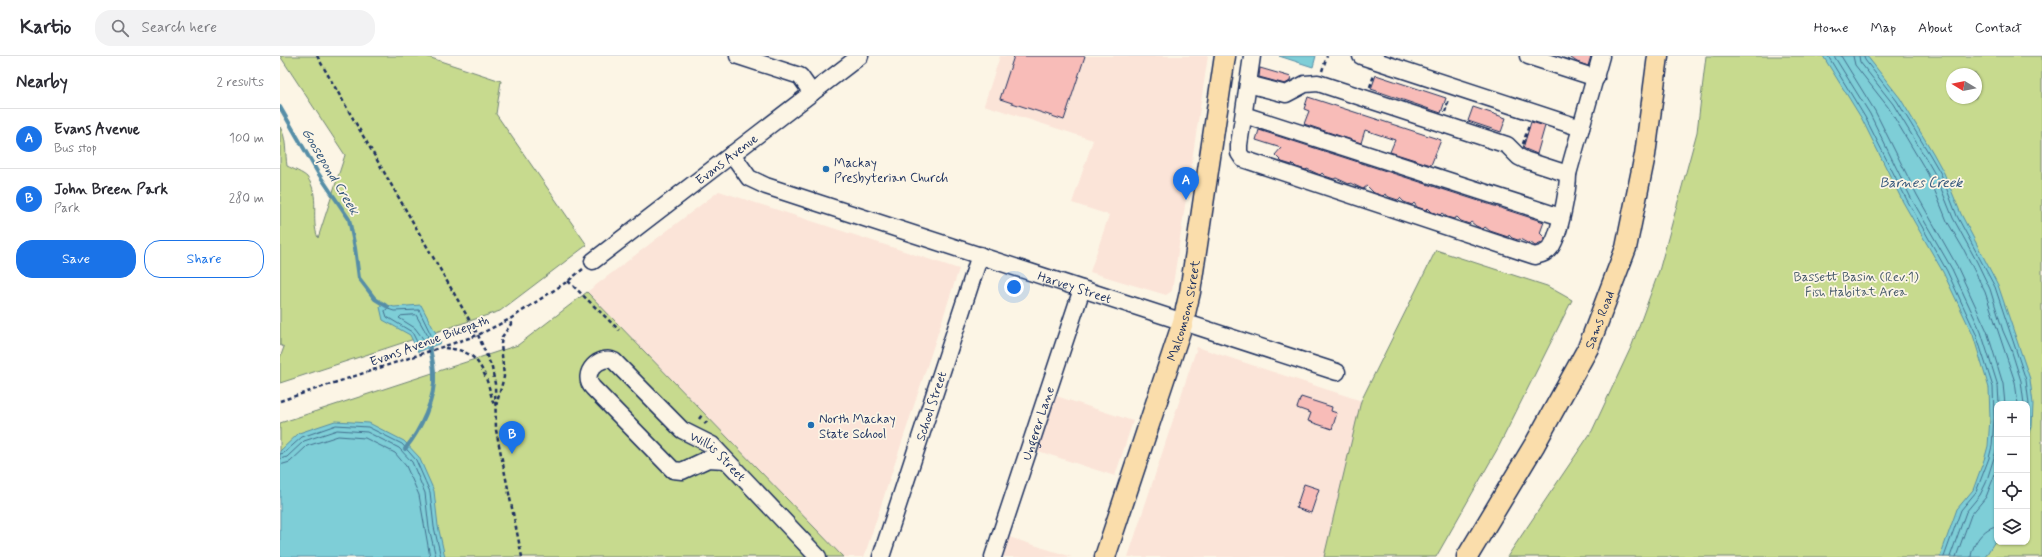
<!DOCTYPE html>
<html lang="en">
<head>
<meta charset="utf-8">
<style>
	body { margin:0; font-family:Mynerve,sans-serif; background:#f2f2f3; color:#2b2b33 }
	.controls { position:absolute; right:12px; bottom:12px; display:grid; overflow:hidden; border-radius:8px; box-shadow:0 1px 3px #0004 }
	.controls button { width:36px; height:36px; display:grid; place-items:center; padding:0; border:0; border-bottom:1px solid #e1e1e2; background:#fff; color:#2b2b33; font:20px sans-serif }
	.compass { position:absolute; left:1666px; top:12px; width:36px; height:36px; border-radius:50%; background:#fff; box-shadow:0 1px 3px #0004; rotate:280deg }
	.you { position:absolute; left:734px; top:231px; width:14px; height:14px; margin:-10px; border:3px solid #fff; border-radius:50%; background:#1a73e8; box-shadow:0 0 0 6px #1a73e833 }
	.badge { display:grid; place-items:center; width:26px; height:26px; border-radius:50%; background:#1a73e8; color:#fff; font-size:13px; font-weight:700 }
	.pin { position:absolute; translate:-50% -33px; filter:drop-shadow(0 1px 2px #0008) }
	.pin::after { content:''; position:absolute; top:21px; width:14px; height:12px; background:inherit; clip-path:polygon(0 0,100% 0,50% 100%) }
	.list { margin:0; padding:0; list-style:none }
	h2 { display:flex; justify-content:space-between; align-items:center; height:52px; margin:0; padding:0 16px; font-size:17px }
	h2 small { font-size:13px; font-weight:400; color:#7c7c81 }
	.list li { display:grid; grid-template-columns:26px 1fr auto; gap:12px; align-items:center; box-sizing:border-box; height:60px; padding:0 16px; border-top:1px solid #e1e1e2 }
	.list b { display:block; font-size:15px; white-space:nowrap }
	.list p { margin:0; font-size:13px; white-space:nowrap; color:#7c7c81 }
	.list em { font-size:13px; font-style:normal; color:#7c7c81 }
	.actions { display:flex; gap:8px; padding:12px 16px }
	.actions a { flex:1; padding:9px 0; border:1px solid #1a73e8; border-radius:16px; text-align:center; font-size:14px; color:#1a73e8 }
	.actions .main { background:#1a73e8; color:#fff }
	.icon { flex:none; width:22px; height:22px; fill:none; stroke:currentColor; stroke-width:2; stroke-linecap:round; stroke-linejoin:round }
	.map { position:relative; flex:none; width:1762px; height:501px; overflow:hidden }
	header { display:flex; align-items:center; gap:24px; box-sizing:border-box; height:56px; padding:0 20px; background:#fff; border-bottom:1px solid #e1e1e2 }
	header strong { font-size:19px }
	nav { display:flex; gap:22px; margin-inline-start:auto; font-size:14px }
	.search { width:280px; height:36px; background:#f2f2f3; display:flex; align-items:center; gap:10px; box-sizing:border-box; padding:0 14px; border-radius:16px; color:#7c7c81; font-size:15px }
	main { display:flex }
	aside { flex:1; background:#fff }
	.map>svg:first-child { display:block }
	.built { fill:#fbe4d8 }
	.green { fill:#c7da8e; stroke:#718476; fill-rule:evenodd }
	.water { fill:#7eced7; stroke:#568ea7 }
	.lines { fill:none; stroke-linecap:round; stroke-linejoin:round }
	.shore { stroke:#436f8e; stroke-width:1 }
	.stream { stroke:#568ea7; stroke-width:4 }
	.building { fill:#f8bcb8; stroke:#1b2f5e }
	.minor-casing { stroke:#1b2f5e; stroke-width:19 }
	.major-casing { stroke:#1b2f5e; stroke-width:23 }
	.path { stroke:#1b2f5e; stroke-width:2.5; stroke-dasharray:4 3; stroke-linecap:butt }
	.minor { stroke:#fcf5e5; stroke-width:16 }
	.major { stroke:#faddab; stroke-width:20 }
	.poi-dot { fill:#1f6fb2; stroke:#fcf5e5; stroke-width:1.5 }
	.labels { text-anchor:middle; stroke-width:3.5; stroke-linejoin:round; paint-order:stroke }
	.street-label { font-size:13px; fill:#1b2f5e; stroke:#fcf5e5 }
	.poi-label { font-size:13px; fill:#1b2f5e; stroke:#fcf5e5; text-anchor:start }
	.park-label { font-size:13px; fill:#465a6a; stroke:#fcf5e5 }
	.water-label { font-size:14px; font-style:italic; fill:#34577c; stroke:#fcf5e5 }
</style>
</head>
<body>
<header>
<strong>Kartio</strong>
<div class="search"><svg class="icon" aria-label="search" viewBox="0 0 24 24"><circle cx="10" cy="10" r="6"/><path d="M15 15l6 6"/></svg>Search here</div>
<nav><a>Home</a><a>Map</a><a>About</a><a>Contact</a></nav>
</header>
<main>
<aside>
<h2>Nearby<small>2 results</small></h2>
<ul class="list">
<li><span class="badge">A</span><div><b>Evans Avenue</b><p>Bus stop</p></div><em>100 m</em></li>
<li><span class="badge">B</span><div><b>John Breen Park</b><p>Park</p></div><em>280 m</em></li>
</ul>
<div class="actions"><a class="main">Save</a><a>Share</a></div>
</aside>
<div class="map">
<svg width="1762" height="501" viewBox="0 0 1762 501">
	<rect width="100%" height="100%" fill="#fcf5e5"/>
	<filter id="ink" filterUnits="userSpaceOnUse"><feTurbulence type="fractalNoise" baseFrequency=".025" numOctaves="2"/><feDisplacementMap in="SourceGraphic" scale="8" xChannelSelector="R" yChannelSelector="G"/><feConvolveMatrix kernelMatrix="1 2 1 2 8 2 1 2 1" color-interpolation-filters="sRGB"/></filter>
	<g filter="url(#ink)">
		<!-- built -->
		<g class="built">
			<path d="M720 0H928L892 235 886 239 810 216 829 159 792 147 813 84 704 49Z"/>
			<path d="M439 135 679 213 584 501H563L307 236Z"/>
			<path d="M917 291 1134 362 1089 501H848Z"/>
			<path d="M776 340 853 365 835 420 758 395Z"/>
			<path d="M729 481 792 501H723Z"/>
		</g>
		<!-- green -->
		<g class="green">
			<path d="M0 0H145L221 25 216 58 307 189 220 255 0 327V302L4 291 0 289V71C7 82 5 98 7 110 13 113 23 117 27 121 41 140 30 163 38 182L65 99Z"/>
			<path d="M1426 0H1762V501H1227L1312 375 1352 289 1379 215 1417 76ZM1672 18H1696V42H1672ZM1717 348H1747V486H1717Z"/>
			<path d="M1156 194 1267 230 1292 244 1218 392 1156 501H1044L1081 345Z"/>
			<path d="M307 236 563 501H81L0 428V367L238 289Z"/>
		</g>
		<!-- water -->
		<g class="water">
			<path d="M999 0H1036L1033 11Z"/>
			<path d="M1543 0H1587L1620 42 1653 97 1664 117 1681 158 1718 229 1750 323 1753 348 1752 371 1747 385V348H1717V482L1705 501H1660L1677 453 1693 434 1705 401 1708 390 1710 362 1709 332 1693 279 1663 216 1623 146 1582 63Z"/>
			<path d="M105 248 114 251 141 249 161 287 138 296 130 279 103 264 100 251Z"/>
			<path d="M55 365 89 367 124 385 139 401 154 435 158 470 165 501H0V395L19 377Z"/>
		</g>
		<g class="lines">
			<!-- shore -->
			<g class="shore">
				<path d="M1548 0 1585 61 1627 144 1667 215 1696 278 1713 331 1714 362 1712 390 1709 402 1696 436 1681 454 1664 501"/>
				<path d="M1554 0 1590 58 1631 142 1672 213 1701 276 1718 330 1719 348"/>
				<path d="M1561 0 1595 55 1637 139 1677 210 1707 275 1723 328 1725 348"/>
				<path d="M1573 0 1575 9 1608 51 1648 118 1667 165 1684 194 1705 236 1735 326 1738 348"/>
				<path d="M1579 0 1580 6 1613 48 1645 101 1656 120 1673 162 1697 206 1710 233 1723 275 1731 293 1741 325 1744 348"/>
				<path d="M1584 0 1585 4 1617 45 1650 99 1661 118 1677 160 1715 231 1746 324 1749 348 1747 376"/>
				<path d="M108 253 114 255 139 254 154 285 139 290 132 276 107 261 105 255Z"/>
				<path d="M136 259 148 280 144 284 135 272 119 262 121 260Z"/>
				<path d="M0 398 4 397 22 381 56 369 88 371 122 388 136 404 150 436 154 471 161 501"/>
				<path d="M0 403 7 401 24 385 57 374 87 376 119 392 132 406 145 437 149 472 156 501"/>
				<path d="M0 409 10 406 27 390 58 380 85 382 115 397 126 410 139 439 150 501"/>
				<path d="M1670 501 1686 456 1700 439 1706 427 1717 392"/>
				<path d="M1676 501 1691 459 1706 441 1717 413"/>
				<path d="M1691 501C1692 488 1704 471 1717 470"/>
			</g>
			<!-- stream -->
			<g class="stream">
				<path d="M0 51 38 117 69 163 75 192 79 222 95 243 108 251"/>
				<path d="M125 393C140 375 156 342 154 318 154 308 151 298 149 288"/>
			</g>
		</g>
		<!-- building -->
		<g class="building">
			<path d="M734 0H805L784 64 720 43Z"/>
			<path d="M1288 0H1311L1308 10 1297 6Z"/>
			<path d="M980 12 1011 21 1010 25 1005 28 979 21Z"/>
			<path d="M1096 19 1166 42 1161 57 1091 33Z"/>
			<path d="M1028 41 1161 84 1151 109 1110 96 1115 84 1085 74 1081 87 1024 68 1029 55 1024 53Z"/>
			<path d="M1193 51 1226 62 1221 76 1188 65Z"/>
			<path d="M1251 66 1265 70 1257 98 1243 92Z"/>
			<path d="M979 74 1264 166 1260 177 1265 182 1262 187 1255 190 1250 186 1249 188 1240 183 1238 184 1232 182 1229 179 1228 181 1210 175 1205 171 1203 173 1196 170 1191 166 1189 168 1181 165 1177 161 1174 163 1167 161 1162 157 1160 159 1152 156 1148 152 1146 154 1137 151 1134 147 1132 149 1124 146 1120 142 1118 144 1109 141 1105 138 1103 140 1094 137 1087 130 1083 133 1070 127 1069 128 1056 122 1054 123 1045 120 1042 117 1040 119 1027 113 1026 114 1016 111 1013 108 1012 109 1002 106 995 99 1001 92 976 84Z"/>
			<path d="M1021 341 1052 351 1051 355 1057 357 1052 373 1028 365 1031 357 1017 352Z"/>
			<path d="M1024 428 1039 433 1031 457 1016 452Z"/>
		</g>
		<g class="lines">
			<defs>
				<g id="minor">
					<path d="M458 0 520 20 532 37"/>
					<path d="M972 0 959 89V97L963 103 1255 200C1262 198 1267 197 1271 191 1280 178 1288 134 1288 118L1321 0"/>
					<path d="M1081 0 1301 72"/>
					<path d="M1248 0 1316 22"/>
					<path d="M968 28 1006 38 1025 28 1038 27 1227 89 1239 101 1245 104 1288 118"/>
					<path d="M964 59 1281 161"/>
					<path id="s1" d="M452 98 469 122 486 130 1057 316"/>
					<path id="s2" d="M313 205 580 0"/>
					<path id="s3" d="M445 404 428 403 402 415 393 414 313 332C299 317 321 298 334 305L402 374 432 389 538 501"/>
					<path id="s4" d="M601 501 700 199"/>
					<path id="s5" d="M713 501 802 233"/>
				</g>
				<g id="major">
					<path id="s6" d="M825 501 903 266 910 236 945 0"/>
					<path id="s7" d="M1187 501 1255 388 1308 292 1346 192 1365 99 1378 0"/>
				</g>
			</defs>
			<!-- minor casing -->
			<use href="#minor" class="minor-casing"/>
			<!-- major casing -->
			<use href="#major" class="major-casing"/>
			<!-- path -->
			<g class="path">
				<path d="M37 0 198 279 212 312 215 328 216 374 242 501"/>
				<path d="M1042 15 1047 0"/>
				<path d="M1090 31 1094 19"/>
				<path d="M1165 56 1169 43"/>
				<path d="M1243 88 1249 69"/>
				<path d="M288 225 339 274"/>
				<path d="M165 292C171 293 178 293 184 296 204 303 209 332 214 350"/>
				<path d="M0 345 198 279 230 263 288 225 303 213"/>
				<path d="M216 350 224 321 221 288 222 281 231 268 230 263"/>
				<path d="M419 363 422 359"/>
				<path d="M424 368 428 365"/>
			</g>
			<!-- minor -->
			<use href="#minor" class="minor"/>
			<!-- major -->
			<use href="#major" class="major"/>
		</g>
	</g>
	<!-- markers -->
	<g class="poi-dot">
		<circle cx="546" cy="113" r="4"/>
		<circle cx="531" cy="369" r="4"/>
	</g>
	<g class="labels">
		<!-- street labels -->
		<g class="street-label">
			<text dy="5" stroke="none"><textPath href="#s2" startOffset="168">Evans Avenue</textPath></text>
			<text dy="5" stroke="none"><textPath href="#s1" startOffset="373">Harvey Street</textPath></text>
			<text dy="5" stroke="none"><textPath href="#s6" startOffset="259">Malcomson Street</textPath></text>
			<text dy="5" stroke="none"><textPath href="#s7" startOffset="272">Sams Road</textPath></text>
			<text transform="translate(149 284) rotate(-20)" y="5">Evans Avenue Bikepath</text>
			<text dy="5" stroke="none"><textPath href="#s4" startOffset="159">School Street</textPath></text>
			<text dy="5" stroke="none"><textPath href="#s5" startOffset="141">Ungerer Lane</textPath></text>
			<text dy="5" stroke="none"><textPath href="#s3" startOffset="358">Willis Street</textPath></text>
		</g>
		<!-- poi labels -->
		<g class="poi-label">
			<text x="554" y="111">Mackay<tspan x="554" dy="15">Presbyterian Church</tspan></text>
			<text x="539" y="367">North Mackay<tspan x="539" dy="15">State School</tspan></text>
		</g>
		<!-- park labels -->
		<g class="park-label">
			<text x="1576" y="225">Bassett Basin (Rev.1)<tspan x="1576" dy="15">Fish Habitat Area</tspan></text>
		</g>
		<!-- water labels -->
		<g class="water-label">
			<text transform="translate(51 115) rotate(59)" y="5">Goosepond Creek</text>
			<text x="1641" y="131">Barnes Creek</text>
		</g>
	</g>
</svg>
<div class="controls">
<button>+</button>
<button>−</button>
<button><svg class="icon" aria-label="locate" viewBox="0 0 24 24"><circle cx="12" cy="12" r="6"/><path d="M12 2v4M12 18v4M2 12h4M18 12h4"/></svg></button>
<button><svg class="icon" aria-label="layers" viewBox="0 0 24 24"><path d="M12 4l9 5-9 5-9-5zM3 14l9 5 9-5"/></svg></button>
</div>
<svg class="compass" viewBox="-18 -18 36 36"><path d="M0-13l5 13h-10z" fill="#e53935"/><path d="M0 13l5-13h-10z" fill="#7c7c81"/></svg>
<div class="you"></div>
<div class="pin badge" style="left:906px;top:144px">A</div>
<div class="pin badge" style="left:232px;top:398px">B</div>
</div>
</main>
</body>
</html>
